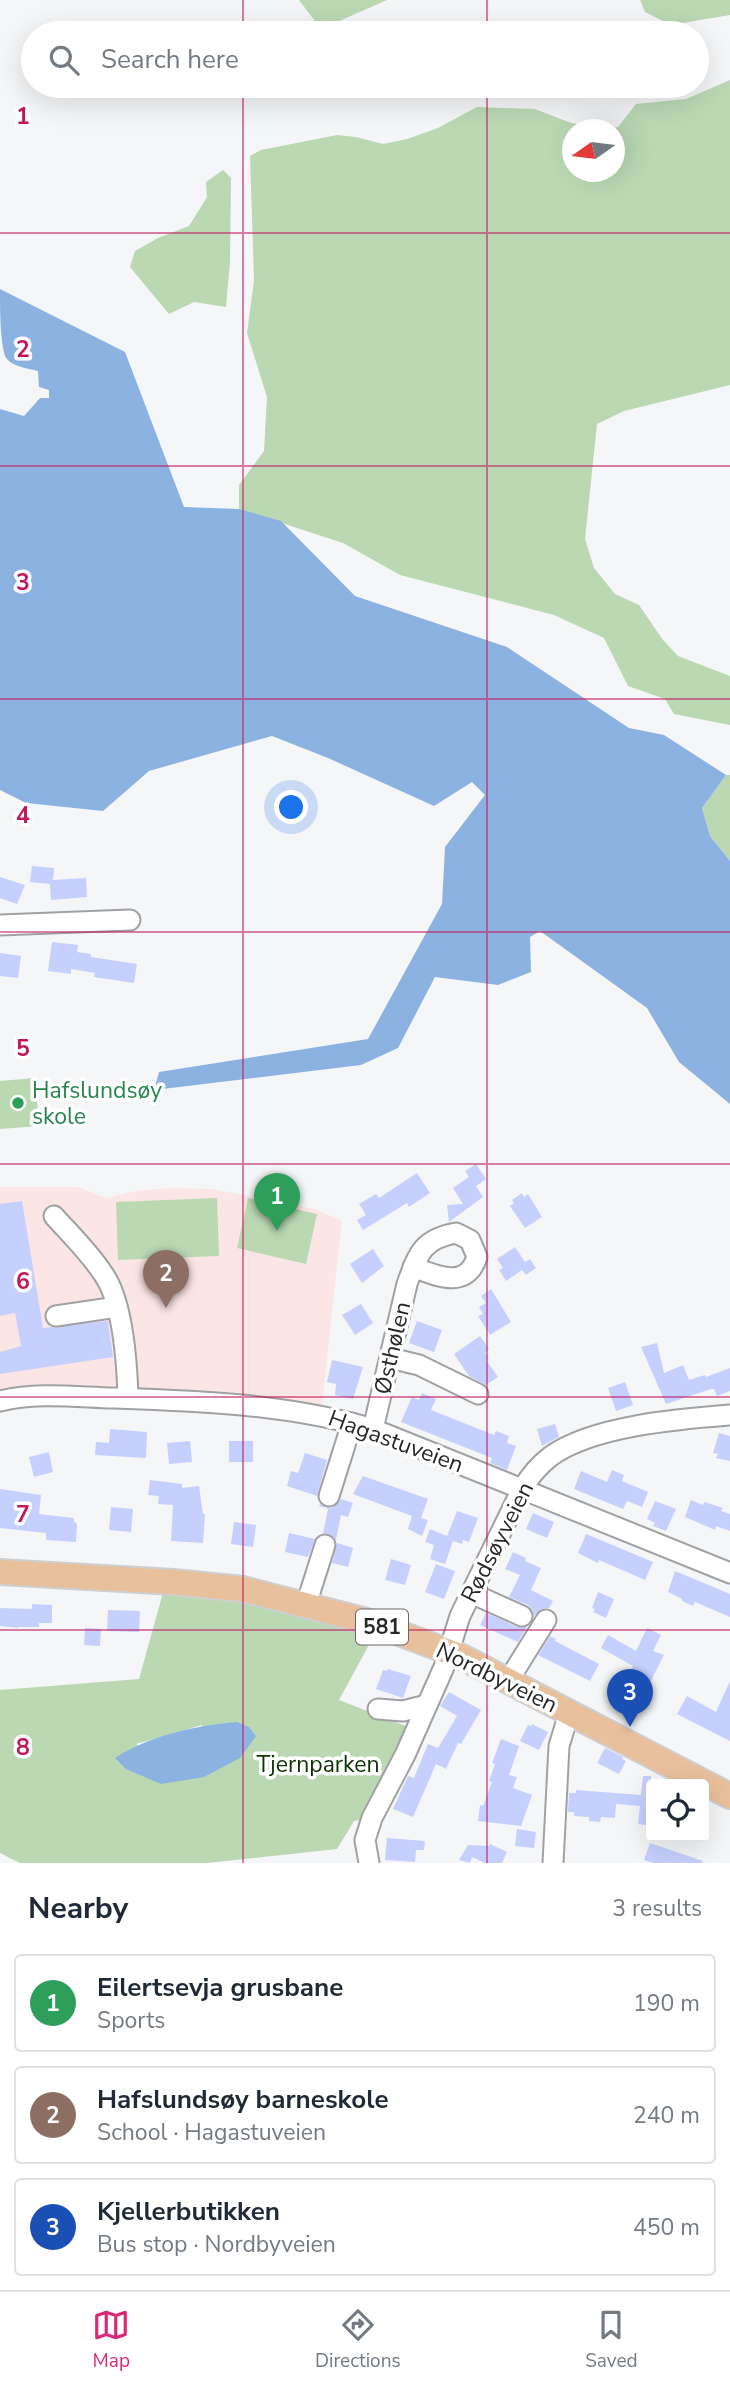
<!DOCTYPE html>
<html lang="en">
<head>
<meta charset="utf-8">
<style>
	body { margin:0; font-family:"Nunito Sans",sans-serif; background:#f6f6f7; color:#1f2937 }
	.controls { position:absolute; right:21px; bottom:21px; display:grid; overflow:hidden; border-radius:7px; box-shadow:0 7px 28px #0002 }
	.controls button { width:63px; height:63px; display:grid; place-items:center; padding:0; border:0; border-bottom:2px solid #e0e1e3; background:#fff; color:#1f2937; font:35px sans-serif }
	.compass { position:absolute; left:562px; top:119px; width:63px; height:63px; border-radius:50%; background:#fff; box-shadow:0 7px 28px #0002; rotate:256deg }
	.you { position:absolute; left:292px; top:808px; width:24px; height:24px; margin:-18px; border:5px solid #fff; border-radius:50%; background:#1a73e8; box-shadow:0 0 0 10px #1a73e833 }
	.badge { display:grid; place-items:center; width:46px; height:46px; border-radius:50%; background:#db2777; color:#fff; font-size:23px; font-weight:700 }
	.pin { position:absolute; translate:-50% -58px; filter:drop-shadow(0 2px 4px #0008) }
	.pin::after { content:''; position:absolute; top:37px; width:24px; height:21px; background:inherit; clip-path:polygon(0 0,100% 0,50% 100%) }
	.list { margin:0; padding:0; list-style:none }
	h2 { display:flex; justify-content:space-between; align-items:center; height:91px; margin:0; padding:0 28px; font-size:30px }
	h2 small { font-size:23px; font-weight:400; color:#747a83 }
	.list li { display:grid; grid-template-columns:46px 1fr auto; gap:21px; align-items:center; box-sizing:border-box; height:98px; margin:0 14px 14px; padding:0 14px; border:2px solid #e0e1e3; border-radius:7px }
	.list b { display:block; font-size:26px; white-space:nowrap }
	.list p { margin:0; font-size:23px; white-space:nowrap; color:#747a83 }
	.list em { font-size:23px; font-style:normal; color:#747a83 }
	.icon { flex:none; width:38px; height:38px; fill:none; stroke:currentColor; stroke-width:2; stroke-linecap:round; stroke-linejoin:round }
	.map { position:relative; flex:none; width:730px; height:1863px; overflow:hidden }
	.search { position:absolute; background:#fff; box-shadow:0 7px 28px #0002; left:21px; right:21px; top:21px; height:77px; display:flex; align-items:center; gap:18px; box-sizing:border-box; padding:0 24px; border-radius:38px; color:#747a83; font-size:26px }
	.sheet { height:427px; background:#fff }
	nav { display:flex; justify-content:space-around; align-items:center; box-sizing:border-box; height:98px; border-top:2px solid #e0e1e3; background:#fff; font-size:19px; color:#747a83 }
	nav a { display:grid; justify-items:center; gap:4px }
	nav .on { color:#db2777 }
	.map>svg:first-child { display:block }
	.education { fill:#fce6e5 }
	.green { fill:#bad9b3; fill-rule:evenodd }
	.water { fill:#8cb2e2 }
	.building { fill:#c6d0fe }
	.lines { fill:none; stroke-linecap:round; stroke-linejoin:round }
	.minor-casing { stroke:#a0a1a3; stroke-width:23 }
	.major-casing { stroke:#cfcfd0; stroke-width:28 }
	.minor { stroke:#fff; stroke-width:19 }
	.major { stroke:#e8c09c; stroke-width:24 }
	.grid { fill:none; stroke:#c2185b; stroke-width:2; stroke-opacity:0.55 }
	.leisure-dot { fill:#2e9e5b; stroke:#fff; stroke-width:2.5 }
	.labels { text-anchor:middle; stroke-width:7; stroke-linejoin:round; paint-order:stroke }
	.shield { fill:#fff; stroke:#686868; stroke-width:2 }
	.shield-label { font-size:21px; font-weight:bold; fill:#272728 }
	.leisure-label { font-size:23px; fill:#27864d; stroke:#fff; text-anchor:start }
	.street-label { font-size:23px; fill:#272728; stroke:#fff }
	.park-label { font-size:23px; fill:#0b3401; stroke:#fff }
	.grid-label { font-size:23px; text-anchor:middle; font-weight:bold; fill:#c2185b; stroke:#fff; stroke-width:7; stroke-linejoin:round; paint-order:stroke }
</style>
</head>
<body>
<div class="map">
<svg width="730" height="1863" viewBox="0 0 730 1863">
	<rect width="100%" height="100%" fill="#f5f6f8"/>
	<!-- education -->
	<path class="education" d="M0 1187H78L106 1198 136 1191 170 1188 212 1189 315 1209 342 1221 321 1414 0 1401Z"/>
	<!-- green -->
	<g class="green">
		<path d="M299 0H387L321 29Z"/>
		<path d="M640 0H730V15L671 25 645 12Z"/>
		<path d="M730 80V385L624 411 597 424 585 539 594 568 615 594 639 605 663 640 678 656 730 676V725L674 714 665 699 628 686 604 638 554 615 400 575 343 543 239 509V485L264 451 267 397 247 333 254 280 250 156 261 150 337 135 356 137 383 144 407 139 438 128 477 107 535 109 571 123 607 129 618 127 636 104 686 99ZM572 130H614V172H572Z"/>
		<path d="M223 170 231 178 230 262 226 307 194 302 169 314 130 267 135 251 158 238 189 226 207 197 206 182Z"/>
		<path d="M726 775H730V861L710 836 702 808Z"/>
		<path d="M35 1078 39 1126 0 1129V1081Z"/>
		<path d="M217 1198 219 1256 118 1260 116 1202Z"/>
		<path d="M248 1198 317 1214 306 1264 237 1248Z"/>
		<path d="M164 1589 252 1600 377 1630 339 1700 416 1730 372 1818 354 1821 337 1849 207 1863H20L0 1853V1690L139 1679ZM202 1725 204 1777 136 1744Z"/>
	</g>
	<!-- water -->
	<g class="water">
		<path d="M0 289 125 352 184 507 239 509 281 521 355 596 507 647 629 728 664 735 726 775 702 808 710 836 730 861V1104L679 1062 647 1008 540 931 530 937 531 972 498 985 435 977 398 1048 361 1065 154 1090 159 1072 368 1039 442 904 445 847 485 795 472 782 434 806 328 758 272 736 149 771 103 811 26 803 0 790V409L24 416 40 398H49V390L39 387 38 371C27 368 13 367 6 358 0 345 0 307 0 289Z"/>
		<path d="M237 1722 249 1727 256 1736 240 1758 204 1777 161 1784 126 1769 115 1758C151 1735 194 1726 237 1722Z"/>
	</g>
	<!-- building -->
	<g class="building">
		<path d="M32 866 54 868 53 880 86 878 87 897 51 900 50 884 30 882Z"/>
		<path d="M0 877 25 885 17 904 0 898Z"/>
		<path d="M52 942 78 945 77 952 91 954V957L137 964 134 983 94 977 95 973 71 969V974L48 971Z"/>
		<path d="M0 953 21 956 18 978 0 976Z"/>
		<path d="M476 1164 486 1179 476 1186 483 1197 449 1222 447 1205 463 1204 453 1188 469 1177 465 1171Z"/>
		<path d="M417 1173 430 1193 409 1207 407 1203 363 1230 357 1220 366 1215 359 1204 376 1194 379 1198Z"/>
		<path d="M522 1193 524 1197 528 1194 542 1217 525 1228 510 1206 514 1203 512 1200Z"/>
		<path d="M22 1201 43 1328 108 1321 113 1357 0 1374V1352L21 1346 15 1313 0 1316V1204Z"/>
		<path d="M515 1247 525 1262 530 1259 536 1268 526 1275 522 1270 506 1281 499 1270 503 1268 497 1259Z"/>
		<path d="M373 1249 384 1266 362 1283 350 1264Z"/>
		<path d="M491 1289 511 1322 490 1335 478 1316 483 1314 479 1307 486 1303 481 1296Z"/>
		<path d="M361 1304 373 1323 355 1335 342 1315Z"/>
		<path d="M417 1321 442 1330 434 1352 409 1343Z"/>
		<path d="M480 1336 489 1349 485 1353 489 1358 486 1360 498 1377 486 1385 469 1376 454 1354Z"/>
		<path d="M657 1343 664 1373 683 1365 689 1380 705 1375 706 1377 730 1368V1391L717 1396 714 1389H711L666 1404 641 1347Z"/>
		<path d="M332 1360 363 1367 353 1399 335 1395 336 1384 327 1382Z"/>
		<path d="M625 1382 633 1405 616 1411 608 1388Z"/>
		<path d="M422 1393 436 1399 431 1410 494 1435 496 1431 509 1436 507 1443 516 1446 507 1470 490 1463 492 1458 401 1422 412 1397 419 1400Z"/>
		<path d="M555 1424 559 1437 542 1446 537 1429Z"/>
		<path d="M110 1429 147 1432 146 1458 95 1455 96 1442 109 1443Z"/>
		<path d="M719 1433 730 1436V1461L716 1458 718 1454 713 1453Z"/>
		<path d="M190 1441 192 1462 169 1464 167 1443Z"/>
		<rect x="229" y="1441" width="24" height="21"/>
		<path d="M49 1452 53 1472 34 1477 29 1457Z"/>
		<path d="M305 1453 327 1460 317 1496 287 1486 291 1471 298 1473Z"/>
		<path d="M612 1470 624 1475 622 1481 648 1492 642 1507 627 1501 623 1509 574 1489 581 1471 607 1482Z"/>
		<path d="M363 1476 428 1499 421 1518 428 1520 422 1536 408 1529 412 1516 353 1494Z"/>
		<path d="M150 1480 182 1484V1488L199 1486 203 1514H205L203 1543 171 1541 173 1505 158 1504 159 1496 148 1495Z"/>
		<path d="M0 1489 41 1495 39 1514 74 1518V1522L77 1523 76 1542 46 1540V1533L0 1528Z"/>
		<path d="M341 1499 353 1503 348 1517 341 1515 336 1540 329 1534 323 1533 328 1509 319 1506 320 1504 326 1508H332Z"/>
		<path d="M691 1500 703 1505 704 1502 723 1508 721 1511 730 1514V1531L716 1526 715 1530 685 1517Z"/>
		<path d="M655 1501 676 1509 666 1531 653 1526 655 1523 647 1519Z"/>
		<path d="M111 1507 133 1509 131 1532 109 1530Z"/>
		<path d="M457 1511 478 1518 469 1542 463 1540 462 1544 453 1541 445 1564 430 1559 434 1545 425 1542 430 1529 447 1536Z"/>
		<path d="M533 1513 554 1522 547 1538 526 1529Z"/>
		<path d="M234 1522 256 1525 253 1547 231 1544Z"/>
		<path d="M289 1533 315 1539 308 1557 285 1552Z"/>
		<path d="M586 1534 653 1562 645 1580 599 1560 598 1563 578 1553Z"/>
		<path d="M337 1543 353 1548 348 1567 332 1563Z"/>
		<path d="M513 1552 526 1558 525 1561 541 1568 531 1590 553 1601 549 1608 541 1609 534 1616 532 1609 528 1605 509 1597 520 1575 505 1569Z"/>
		<path d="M391 1559 411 1565 405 1585 385 1580Z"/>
		<path d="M436 1564 455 1571 444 1599 425 1592Z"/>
		<path d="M675 1571 730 1594V1617L695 1602 693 1606 682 1601V1599L668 1592Z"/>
		<path d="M598 1592 614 1599 606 1618 593 1612 595 1609 592 1608Z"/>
		<path d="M32 1604 52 1605V1623H39V1627H18V1628L0 1626V1608L32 1609Z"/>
		<path d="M108 1610 140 1611 139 1632 107 1631Z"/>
		<path d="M486 1613 517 1627H527L518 1642 480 1625Z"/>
		<path d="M85 1628 101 1629 100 1646 84 1645Z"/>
		<path d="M647 1628 661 1635 653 1651 664 1655 643 1696 622 1686 633 1666 601 1648 608 1635 636 1651Z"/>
		<path d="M550 1636 556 1639 555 1641 599 1664 590 1681 538 1655Z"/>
		<path d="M388 1669 411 1676 403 1698 376 1689 383 1670 387 1671Z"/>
		<path d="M730 1681V1741L677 1714 687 1696 716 1712Z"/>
		<path d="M449 1692 481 1710 461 1744 458 1743 446 1769 436 1764 413 1817 393 1809 408 1776 414 1778 428 1744 438 1748 457 1716 440 1706Z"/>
		<path d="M532 1724 548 1732 539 1750 520 1741 528 1725 531 1726Z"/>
		<path d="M501 1739 519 1746 509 1775 517 1777 513 1788 532 1795 521 1826 478 1821 480 1805 483 1806 492 1782 489 1781 495 1764 492 1763Z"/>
		<path d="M605 1748 623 1757 622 1759 626 1761 619 1774 597 1763Z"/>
		<path d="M643 1776H651V1826L638 1824 640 1806 616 1804 615 1818 601 1817 600 1822 589 1821V1817L574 1816V1812H568L569 1793H576V1790L641 1795Z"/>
		<path d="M517 1829 536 1832 534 1848 515 1846Z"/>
		<path d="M387 1838 425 1841 424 1850H416L415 1862 385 1860Z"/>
		<path d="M650 1843 703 1861 702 1863H654L644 1860Z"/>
		<path d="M490 1844 507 1852 502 1863H485L472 1857 470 1863 459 1860 468 1845 489 1846Z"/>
	</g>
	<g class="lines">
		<defs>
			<g id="minor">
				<path d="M0 925 130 920"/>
				<path d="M54 1216C71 1235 90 1253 104 1275 123 1303 127 1364 128 1398"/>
				<path d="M56 1316 117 1307"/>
				<path d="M390 1358 419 1365 478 1394"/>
				<path d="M0 1401C36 1392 76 1397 113 1398 200 1401 289 1404 373 1429L730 1573"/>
				<path d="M373 1429 407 1284C418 1254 422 1239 456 1233L470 1240 477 1257C466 1290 437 1276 413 1267"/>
				<path d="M329 1496 352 1423"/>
				<path d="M471 1593 522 1616"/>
				<path d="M306 1605 325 1545"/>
				<path d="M508 1681 546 1620"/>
				<path d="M378 1709 403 1711 427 1705"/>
				<path d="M369 1863 365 1840 372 1818 405 1755 444 1667 460 1616 522 1489C530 1476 539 1465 551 1456 593 1426 678 1419 730 1415"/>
				<path d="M553 1863 559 1746 569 1713"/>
			</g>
			<path id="major" d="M0 1572 173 1582 243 1589 367 1621 460 1656 730 1796"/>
		</defs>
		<!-- minor casing -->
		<use href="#minor" class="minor-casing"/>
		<!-- major casing -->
		<use href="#major" class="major-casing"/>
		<!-- minor -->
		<use href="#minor" class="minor"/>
		<!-- major -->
		<use href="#major" class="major"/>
	</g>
	<!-- grid -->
	<path class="grid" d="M243 0V33M487 0V33M243 86V1863M487 86V1863M0 233H730M0 466H730M0 699H730M0 932H730M0 1164H730M0 1397H730M0 1630H730"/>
	<!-- markers -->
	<circle class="leisure-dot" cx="18" cy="1103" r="7"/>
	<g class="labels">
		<!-- shield labels -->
		<rect class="shield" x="356" y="1609.5" width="52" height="35" rx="5"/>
		<g class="shield-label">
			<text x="382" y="1634">581</text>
		</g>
		<!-- leisure labels -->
		<g class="leisure-label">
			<text x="32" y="1098">Hafslundsøy<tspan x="32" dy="26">skole</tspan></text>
		</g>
		<!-- street labels -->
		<g class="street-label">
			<text transform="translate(392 1348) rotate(-77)" y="8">Østhølen</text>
			<text transform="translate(396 1441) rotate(20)" y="8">Hagastuveien</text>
			<text transform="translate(497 1542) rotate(-63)" y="8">Rødsøyveien</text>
			<text transform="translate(497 1677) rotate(26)" y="8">Nordbyveien</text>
		</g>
		<!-- park labels -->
		<g class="park-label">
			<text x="318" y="1772">Tjernparken</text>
		</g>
	</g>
	<g class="grid-label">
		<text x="23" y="124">1</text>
		<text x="23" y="357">2</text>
		<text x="23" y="590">3</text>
		<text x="23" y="823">4</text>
		<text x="23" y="1056">5</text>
		<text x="23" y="1289">6</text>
		<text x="23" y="1522">7</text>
		<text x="23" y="1755">8</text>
	</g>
</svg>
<div class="controls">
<button><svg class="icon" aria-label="locate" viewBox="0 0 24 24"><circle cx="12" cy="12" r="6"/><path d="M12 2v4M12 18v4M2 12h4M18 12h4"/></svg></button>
</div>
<svg class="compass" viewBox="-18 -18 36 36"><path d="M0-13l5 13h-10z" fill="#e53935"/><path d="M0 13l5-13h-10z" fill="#747a83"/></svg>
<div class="you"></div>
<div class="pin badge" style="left:277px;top:1231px;background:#2e9e5b">1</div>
<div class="pin badge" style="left:166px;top:1308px;background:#8d6e63">2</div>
<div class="pin badge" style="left:630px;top:1727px;background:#1a4fb4">3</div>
<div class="search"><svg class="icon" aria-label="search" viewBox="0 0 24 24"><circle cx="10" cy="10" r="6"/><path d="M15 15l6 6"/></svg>Search here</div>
</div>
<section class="sheet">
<h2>Nearby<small>3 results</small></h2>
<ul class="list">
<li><span class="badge" style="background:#2e9e5b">1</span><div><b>Eilertsevja grusbane</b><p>Sports</p></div><em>190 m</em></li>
<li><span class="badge" style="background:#8d6e63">2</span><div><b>Hafslundsøy barneskole</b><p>School · Hagastuveien</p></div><em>240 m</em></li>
<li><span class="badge" style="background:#1a4fb4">3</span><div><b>Kjellerbutikken</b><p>Bus stop · Nordbyveien</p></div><em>450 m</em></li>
</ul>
</section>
<nav>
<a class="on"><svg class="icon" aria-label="map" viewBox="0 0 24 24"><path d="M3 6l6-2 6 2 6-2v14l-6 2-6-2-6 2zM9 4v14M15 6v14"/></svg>Map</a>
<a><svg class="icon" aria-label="directions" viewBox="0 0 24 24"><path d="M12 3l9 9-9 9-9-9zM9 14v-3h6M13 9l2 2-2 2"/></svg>Directions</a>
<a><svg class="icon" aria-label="saved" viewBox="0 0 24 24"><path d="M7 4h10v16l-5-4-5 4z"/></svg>Saved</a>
</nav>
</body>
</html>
